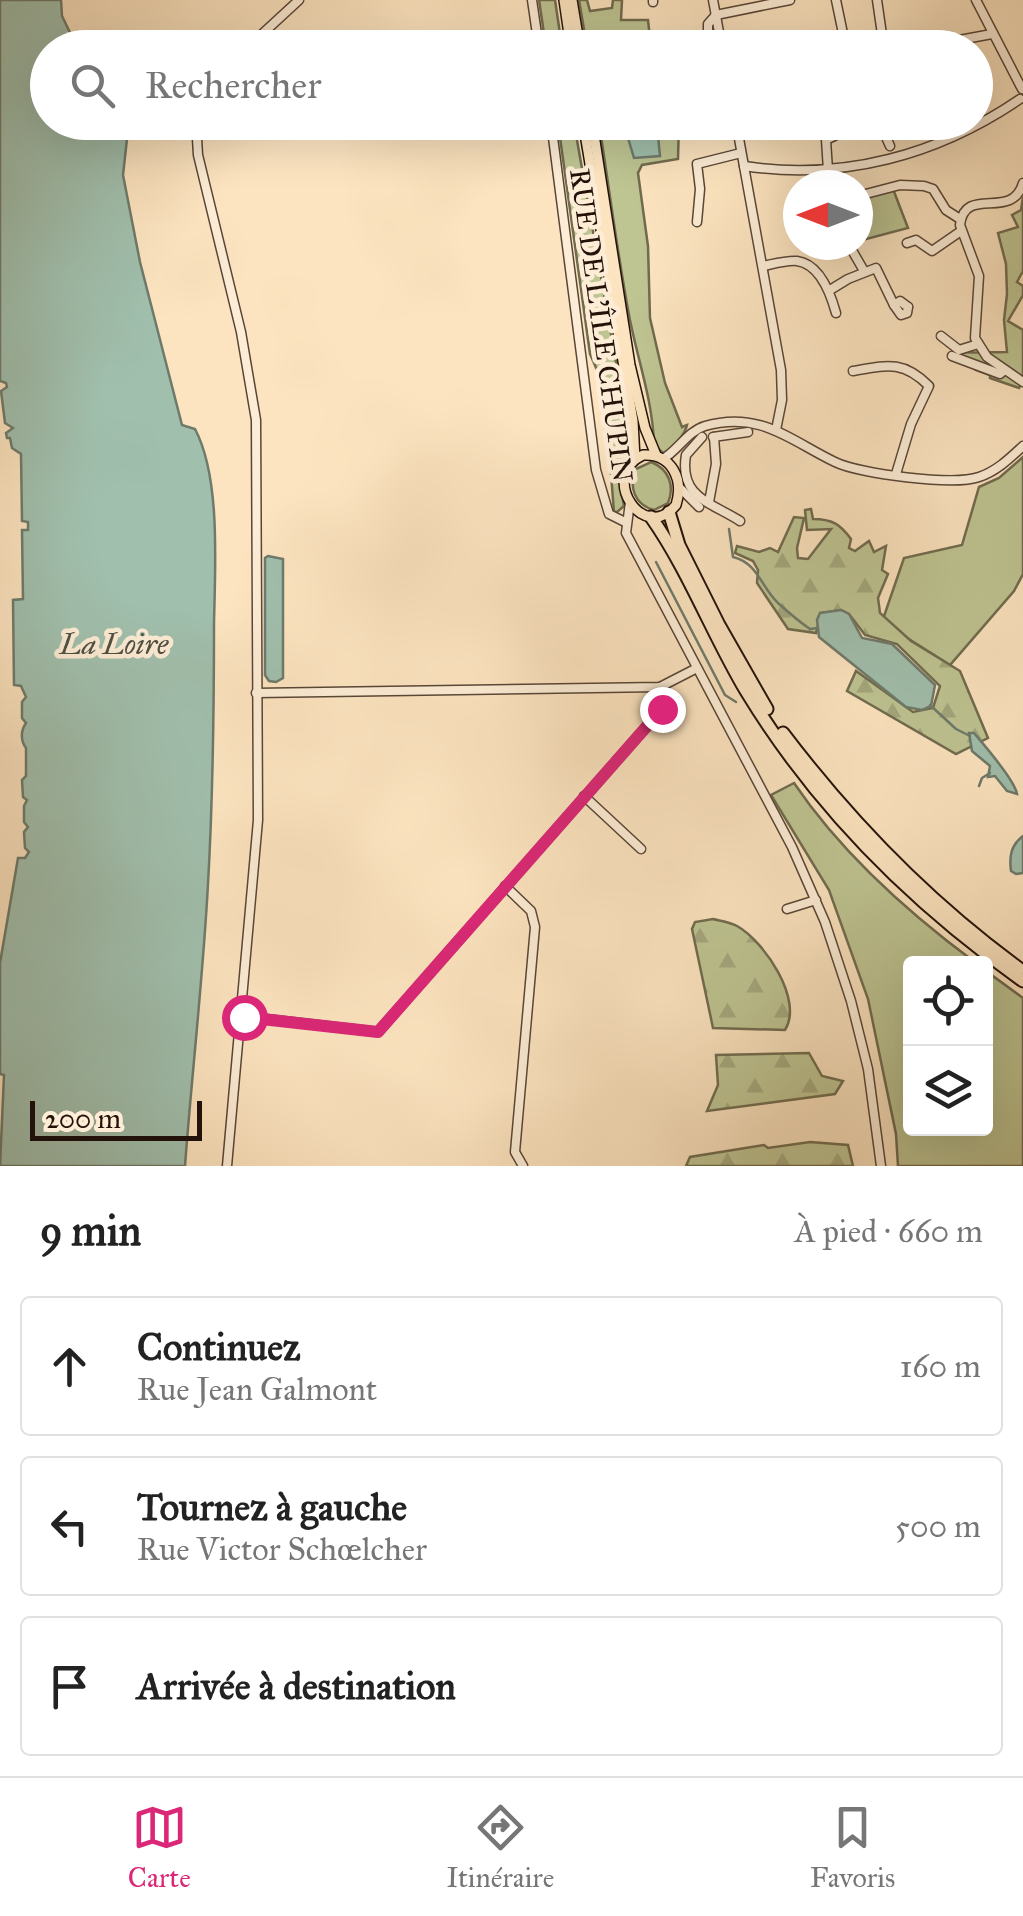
<!DOCTYPE html>
<html lang="fr">
<head>
<meta charset="utf-8">
<style>
	body { margin:0; font-family:"IM FELL Great Primer",serif; background:#f2f2f2; color:#222 }
	.controls { position:absolute; right:30px; bottom:30px; display:grid; overflow:hidden; border-radius:10px; box-shadow:0 10px 40px #0002 }
	.controls button { width:90px; height:90px; display:grid; place-items:center; padding:0; border:0; border-bottom:2px solid #e0e0e0; background:#fff; color:#222; font:50px sans-serif }
	.compass { position:absolute; left:783px; top:170px; width:90px; height:90px; border-radius:50%; background:#fff; box-shadow:0 10px 40px #0002; rotate:270deg }
	.scale { position:absolute; left:30px; bottom:25px; width:172px; box-sizing:border-box; padding-left:10px; border:5px solid #231209; border-top:0; font-size:28px; line-height:35px; white-space:nowrap; color:#231209; -webkit-text-stroke:8px #fdedd6; paint-order:stroke }
	.stop { position:absolute; width:30px; height:30px; margin:-22px; border:8px solid #db2777; border-radius:50%; background:#fff }
	.stop.end { background:#db2777; border-color:#fff; box-shadow:0 2px 10px #0008 }
	.list { margin:0; padding:0; list-style:none }
	h2 { display:flex; justify-content:space-between; align-items:center; height:130px; margin:0; padding:0 40px; font-size:42px }
	h2 small { font-size:32px; font-weight:400; color:#767676 }
	.list li { display:grid; grid-template-columns:65px 1fr auto; gap:30px; align-items:center; box-sizing:border-box; height:140px; margin:0 20px 20px; padding:0 20px; border:2px solid #e0e0e0; border-radius:10px }
	.list b { display:block; font-size:38px; white-space:nowrap }
	.list p { margin:0; font-size:32px; white-space:nowrap; color:#767676 }
	.list em { font-size:32px; font-style:normal; color:#767676 }
	.icon { flex:none; width:55px; height:55px; fill:none; stroke:currentColor; stroke-width:2; stroke-linecap:round; stroke-linejoin:round }
	.map { position:relative; flex:none; width:1023px; height:1166px; overflow:hidden }
	.search { position:absolute; background:#fff; box-shadow:0 10px 40px #0002; left:30px; right:30px; top:30px; height:110px; display:flex; align-items:center; gap:25px; box-sizing:border-box; padding:0 35px; border-radius:55px; color:#767676; font-size:38px }
	.sheet { height:610px; background:#fff }
	nav { display:flex; justify-content:space-around; align-items:center; box-sizing:border-box; height:140px; border-top:2px solid #e0e0e0; background:#fff; font-size:28px; color:#767676 }
	nav a { display:grid; justify-items:center; gap:5px }
	nav .on { color:#db2777 }
	.map>svg:first-child { display:block }
	.green { fill:#bec492; stroke:#706b4e; stroke-width:2.5 }
	.forest { fill:url(#forest-firs); stroke:#706b4e; stroke-width:2.5 }
	.water { fill:#a0bfad; stroke:#6e7a6b; stroke-width:2.5 }
	.lines { fill:none; stroke-linecap:round; stroke-linejoin:round }
	.stream { stroke:#6e7a6b; stroke-width:2.5 }
	.minor-casing { stroke:#594637; stroke-width:11 }
	.major-casing { stroke:#231209; stroke-width:12 }
	.highway-casing { stroke:#231209; stroke-width:15 }
	.minor { stroke:#fdedd6; stroke-width:8 }
	.major { stroke:#fce4c0; stroke-width:9 }
	.highway { stroke:#fce4c0; stroke-width:11 }
	.route { stroke:#db2777; stroke-width:12 }
	.labels { text-anchor:middle; stroke-width:9; stroke-linejoin:round; paint-order:stroke }
	.street-label { font-size:28px; fill:#231209; stroke:#fdedd6 }
	.water-label { font-size:30px; font-style:italic; fill:#4f4f42; stroke:#fdedd6 }
</style>
</head>
<body>
<div class="map">
<svg width="1023" height="1166" viewBox="0 0 1023 1166">
	<defs>
		<pattern id="forest-firs" width="22" height="20" patternUnits="userSpaceOnUse" patternTransform="scale(2.5)"><rect width="22" height="20" fill="#bec492"/><path d="M5 1l3.5 6h-7zM16 11l3.5 6h-7z" fill="#a3a77d"/></pattern>
	</defs>
	<rect width="100%" height="100%" fill="#fce4c0"/>
	<filter id="stains"><feTurbulence type="fractalNoise" baseFrequency=".002" numOctaves="4"/><feColorMatrix values="0 0 0 0 .2 0 0 0 0 .09 0 0 0 0 .02 0 0 0 .5 -.17"/></filter>
	<radialGradient id="worn" r=".72"><stop offset=".6" stop-color="#630" stop-opacity="0"/><stop offset="1" stop-color="#630" stop-opacity=".3"/></radialGradient>
	<!-- green -->
	<g class="green">
		<path d="M539 0H555L562 47H546Z"/>
		<path d="M579 0H587L590 11 612 8 613 0H622L621 20H648L651 47H587Z"/>
		<path d="M558 123H574L626 419 627 460 620 482 624 506 617 512H614L604 386 590 354Z"/>
		<path d="M599 123H679L678 159 642 165 638 173 648 246 650 318 665 383 682 427 687 425C685 435 672 450 663 453L654 445C653 401 637 358 629 315 617 251 609 187 599 123Z"/>
		<path d="M893 189 908 228 859 241 858 230 864 228 858 199Z"/>
		<path d="M1023 197V271L1017 282 1023 286V295L1008 321 1023 330V380L1019 388 990 378V375L976 370 978 364 953 355 956 351C973 354 989 352 1007 352L1004 320 1007 294 1006 264 998 233 1018 227 1012 215 1021 210Z"/>
		<path d="M1023 457V574L1014 591 950 665 882 622 904 558 962 545 979 487 999 478Z"/>
		<path d="M651 462C669 469 675 486 668 503L654 510C635 505 628 487 636 469Z"/>
		<path d="M794 783C842 854 907 912 976 963L910 964V1128H986V971L1023 998V1166H898L896 1134 868 999 829 890 771 795Z"/>
	</g>
	<!-- forest -->
	<g class="forest">
		<path d="M811 509 813 519C832 519 840 524 851 539L849 548 855 551 869 541 874 552 886 546 882 570 888 574 878 598 880 613 911 641 960 671 988 738 956 754 847 691 856 671 913 712 933 708 940 686 897 644 865 635 849 614 841 610 821 613 816 633 788 629 757 583 758 570 753 561 735 553 737 546 759 552 770 548 778 552 794 517 804 518 797 548 798 558 808 559 831 529 807 530 805 510Z"/>
		<path d="M713 919C721 921 730 922 737 926 764 941 804 1000 785 1030L713 1028 692 929 695 922Z"/>
		<path d="M809 1053 822 1076 843 1081 835 1094 707 1111 718 1085 716 1055Z"/>
		<path d="M810 1142 848 1145 853 1166H686L690 1157 764 1145 768 1148Z"/>
	</g>
	<!-- water -->
	<g class="water">
		<path d="M0 0H61L62 16 77 47 48 48V122L114 123 119 136 127 139 123 175 140 262 182 425 195 429C221 478 215 567 214 624 214 711 213 797 208 884 203 978 192 1072 185 1166H0L4 1075 0 1074V963L18 858H25L29 852 25 848 24 832 28 827 24 822V806L27 800 23 797 22 780 26 776V748C20 740 21 730 26 723L22 718V702L26 697 21 686 14 685 13 600 23 599 22 530H28V522L22 521 21 454 12 448 10 438H7L6 433 13 428 5 423 1 391 7 387 6 383 0 381Z"/>
		<path d="M658 136 660 156 634 158 628 138Z"/>
		<path d="M268 556 283 559V678L276 682 269 681 265 675V558Z"/>
		<path d="M841 610 849 614 862 638 892 644 935 685 931 706 922 710 906 707 819 637 817 620 820 613Z"/>
		<path d="M969 733H974C984 745 1015 780 1017 794L1007 791 995 776 988 777 990 766 972 751Z"/>
		<path d="M1023 836V873L1016 874 1011 871C1009 856 1011 845 1023 836Z"/>
	</g>
	<g class="lines">
		<!-- stream -->
		<g class="stream">
			<path d="M729 529 733 557C758 563 761 587 778 603 788 612 798 621 810 629L818 628"/>
			<path d="M656 562 725 695 736 702"/>
			<path d="M930 705 956 729 970 736"/>
			<path d="M979 786 982 778 990 773"/>
		</g>
		<defs>
			<g id="minor">
				<path d="M532 0 539 48"/>
				<path d="M653 0V2"/>
				<path d="M713 0 722 48"/>
				<path d="M836 0 846 48"/>
				<path d="M877 0 884 48"/>
				<path d="M976 0 1022 89"/>
				<path d="M247 48 299 0"/>
				<path d="M708 48V24L716 15 790 0"/>
				<path d="M916 48 992 34"/>
				<path d="M196 122 198 155 241 332 256 420 258 820 227 1166"/>
				<path d="M551 122 596 470 609 514 625 522"/>
				<path d="M736 122 781 370 782 400 776 430"/>
				<path d="M860 122 881 126 896 122"/>
				<path d="M881 126 890 146"/>
				<path d="M744 166C843 181 938 155 1020 99"/>
				<path d="M1023 183C1012 222 965 184 960 225L979 276 975 338 987 357 1023 382"/>
				<path d="M829 185 826 140 851 128 854 122"/>
				<path d="M858 196 900 185 924 186 933 189 946 210 960 219"/>
				<path d="M697 222 700 189 697 164 741 153"/>
				<path d="M907 243 916 240 932 251 961 231"/>
				<path d="M849 245 864 271"/>
				<path d="M763 266C773 264 787 260 797 261 820 264 831 295 836 313"/>
				<path d="M830 290 848 279 876 268 894 305 900 301 908 307"/>
				<path d="M894 305 901 315 907 313 908 307"/>
				<path d="M941 336 959 350 978 344"/>
				<path d="M952 356 1000 374 1005 370"/>
				<path d="M853 371C887 365 903 360 929 386L911 424 896 474"/>
				<path d="M702 437 686 455C679 497 710 502 740 521"/>
				<path d="M713 437 748 432"/>
				<path d="M663 459C678 450 688 431 705 426 760 410 791 441 835 462 859 474 954 486 979 477 997 471 1010 458 1023 446"/>
				<path d="M679 487 699 507"/>
				<path d="M630 502 626 533 792 847 825 922 851 1001 868 1069 881 1166"/>
				<path d="M709 502 716 464 714 437"/>
				<path d="M256 693 660 687 697 668"/>
				<path d="M584 796 641 849"/>
				<path d="M505 886 531 911 535 927 515 1152 523 1166"/>
				<path d="M787 909 816 900"/>
				<path d="M240 1016 378 1032 662 709 660 687"/>
			</g>
			<g id="major">
				<path d="M564 0 571 48"/>
				<path d="M572 0 580 48"/>
				<path d="M583 122 633 421 635 459"/>
				<path d="M592 122 630 365 645 428 656 455"/>
				<path d="M643 455C672 453 684 480 676 505 644 545 598 476 643 455Z"/>
			</g>
			<g id="highway">
				<path d="M669 512 679 545 719 625 767 709"/>
				<path d="M651 517C689 571 712 634 746 691 816 806 913 903 1023 981"/>
				<path d="M783 733C852 824 928 902 1020 969"/>
			</g>
		</defs>
		<!-- minor casing -->
		<use href="#minor" class="minor-casing"/>
		<!-- major casing -->
		<use href="#major" class="major-casing"/>
		<!-- highway casing -->
		<use href="#highway" class="highway-casing"/>
		<!-- minor -->
		<use href="#minor" class="minor"/>
		<!-- major -->
		<use href="#major" class="major"/>
		<!-- highway -->
		<use href="#highway" class="highway"/>
	</g>
	<g class="lines">
		<!-- route -->
		<path class="route" d="M244 1017 378 1032 662 709"/>
	</g>
	<g class="labels">
		<!-- street labels -->
		<g class="street-label">
			<text transform="translate(602 325) rotate(82)" y="10">RUE DE L'ÎLE CHUPIN</text>
		</g>
		<!-- water labels -->
		<g class="water-label">
			<text x="114" y="654">La Loire</text>
		</g>
	</g>
	<rect width="100%" height="100%" filter="url(#stains)"/>
	<rect width="100%" height="100%" fill="url(#worn)"/>
</svg>
<div class="controls">
<button><svg class="icon" aria-label="locate" viewBox="0 0 24 24"><circle cx="12" cy="12" r="6"/><path d="M12 2v4M12 18v4M2 12h4M18 12h4"/></svg></button>
<button><svg class="icon" aria-label="layers" viewBox="0 0 24 24"><path d="M12 4l9 5-9 5-9-5zM3 14l9 5 9-5"/></svg></button>
</div>
<svg class="compass" viewBox="-18 -18 36 36"><path d="M0-13l5 13h-10z" fill="#e53935"/><path d="M0 13l5-13h-10z" fill="#767676"/></svg>
<div class="scale">200 m</div>
<div class="stop" style="left:244px;top:1017px"></div>
<div class="stop end" style="left:662px;top:709px"></div>
<div class="search"><svg class="icon" aria-label="search" viewBox="0 0 24 24"><circle cx="10" cy="10" r="6"/><path d="M15 15l6 6"/></svg>Rechercher</div>
</div>
<section class="sheet">
<h2>9 min<small>À pied · 660 m</small></h2>
<ul class="list">
<li><svg class="icon" aria-label="ahead" viewBox="0 0 24 24"><path d="M12 20V5M6 11l6-6 6 6"/></svg><div><b>Continuez</b><p>Rue Jean Galmont</p></div><em>160 m</em></li>
<li><svg class="icon" aria-label="left" viewBox="0 0 24 24"><path d="M17 20v-9H6M10 6l-5 5 5 5"/></svg><div><b>Tournez à gauche</b><p>Rue Victor Schœlcher</p></div><em>500 m</em></li>
<li><svg class="icon" aria-label="arrive" viewBox="0 0 24 24"><path d="M6 21V4h12l-3 4 3 4H6"/></svg><div><b>Arrivée à destination</b></div></li>
</ul>
</section>
<nav>
<a class="on"><svg class="icon" aria-label="map" viewBox="0 0 24 24"><path d="M3 6l6-2 6 2 6-2v14l-6 2-6-2-6 2zM9 4v14M15 6v14"/></svg>Carte</a>
<a><svg class="icon" aria-label="directions" viewBox="0 0 24 24"><path d="M12 3l9 9-9 9-9-9zM9 14v-3h6M13 9l2 2-2 2"/></svg>Itinéraire</a>
<a><svg class="icon" aria-label="saved" viewBox="0 0 24 24"><path d="M7 4h10v16l-5-4-5 4z"/></svg>Favoris</a>
</nav>
</body>
</html>
